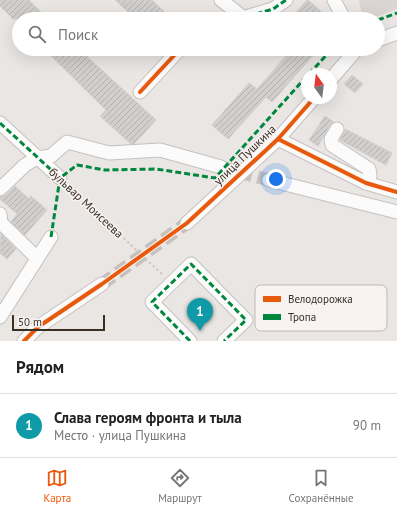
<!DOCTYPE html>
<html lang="ru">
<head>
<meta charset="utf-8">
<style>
	body { margin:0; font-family:"PT Sans",sans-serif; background:#f6f6f6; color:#222 }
	.compass { position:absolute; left:301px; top:68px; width:36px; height:36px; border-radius:50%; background:#fff; box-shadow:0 4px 16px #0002; rotate:346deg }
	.scale { position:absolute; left:12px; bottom:10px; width:93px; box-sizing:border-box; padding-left:4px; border:2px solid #3a2f23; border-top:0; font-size:11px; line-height:14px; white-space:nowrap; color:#3a2f23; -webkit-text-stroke:3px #f8f3f2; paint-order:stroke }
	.you { position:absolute; left:276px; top:179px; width:14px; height:14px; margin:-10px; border:3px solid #fff; border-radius:50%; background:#1a73e8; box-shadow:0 0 0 6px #1a73e833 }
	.badge { display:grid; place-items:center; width:26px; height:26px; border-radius:50%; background:#ea580c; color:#fff; font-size:13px; font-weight:700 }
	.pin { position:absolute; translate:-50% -33px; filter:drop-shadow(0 1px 2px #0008) }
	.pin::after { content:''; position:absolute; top:21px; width:14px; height:12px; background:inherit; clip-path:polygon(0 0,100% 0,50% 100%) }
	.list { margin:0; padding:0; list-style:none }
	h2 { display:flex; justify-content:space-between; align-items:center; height:52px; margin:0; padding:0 16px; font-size:17px }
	h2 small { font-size:13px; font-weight:400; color:#767676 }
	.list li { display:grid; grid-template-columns:26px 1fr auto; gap:12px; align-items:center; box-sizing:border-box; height:64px; padding:0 16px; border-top:1px solid #e0e0e0 }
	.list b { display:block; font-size:15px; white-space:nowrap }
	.list p { margin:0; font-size:13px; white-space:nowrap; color:#767676 }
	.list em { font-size:13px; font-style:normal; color:#767676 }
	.icon { flex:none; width:22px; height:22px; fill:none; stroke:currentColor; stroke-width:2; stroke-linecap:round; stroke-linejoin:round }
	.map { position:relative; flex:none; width:397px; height:341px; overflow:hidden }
	.search { position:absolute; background:#fff; box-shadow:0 4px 16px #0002; left:12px; right:12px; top:12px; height:44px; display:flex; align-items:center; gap:10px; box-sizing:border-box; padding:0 14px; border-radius:22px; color:#767676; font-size:15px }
	.sheet { height:116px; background:#fff }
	nav { display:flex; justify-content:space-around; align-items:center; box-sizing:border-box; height:56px; border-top:1px solid #e0e0e0; background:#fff; font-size:11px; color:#767676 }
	nav a { display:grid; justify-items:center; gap:2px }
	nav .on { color:#ea580c }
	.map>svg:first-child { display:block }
	.built { fill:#dad5d2 }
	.building { fill:url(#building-hatch); stroke:#d2cfcd }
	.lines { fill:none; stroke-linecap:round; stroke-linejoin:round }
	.minor-tunnel { stroke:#c6c1bd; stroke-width:13; stroke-dasharray:13 6; stroke-linecap:butt }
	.minor-casing { stroke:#c4c2c0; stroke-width:15 }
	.path { stroke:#c9c4c1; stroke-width:2; stroke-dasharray:2 3; stroke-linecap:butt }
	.minor { stroke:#fcfbfb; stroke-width:13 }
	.quiet { stroke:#00873e; stroke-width:3; stroke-dasharray:6 3; stroke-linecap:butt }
	.cycleway-casing { stroke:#f8f3f2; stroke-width:6 }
	.cycleway { stroke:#e8590c; stroke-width:4 }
	.labels { text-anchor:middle; stroke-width:3; stroke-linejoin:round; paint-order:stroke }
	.street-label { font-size:12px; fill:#3a2f23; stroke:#f8f3f2 }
	.key { fill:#f8f3f2; stroke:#bfb8b4; stroke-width:1 }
	.key-label { font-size:11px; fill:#3a2f23 }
</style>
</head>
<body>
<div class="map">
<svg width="397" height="341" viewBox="0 0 397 341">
	<defs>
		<pattern id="building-hatch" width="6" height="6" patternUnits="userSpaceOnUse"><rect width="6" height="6" fill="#d1cfcd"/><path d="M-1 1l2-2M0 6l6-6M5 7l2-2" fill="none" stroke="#b4b2b0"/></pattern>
	</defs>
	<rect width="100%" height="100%" fill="#e9e6e4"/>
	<!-- built -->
	<path class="built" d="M359 0H397V9L370 19H363Z"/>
	<!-- building -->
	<g class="building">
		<path d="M0 0H29L48 19H13L0 6Z"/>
		<path d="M115 0H152L172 19H136Z"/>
		<path d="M307 0H308L330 19H290Z"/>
		<path d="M44 49H79L156 120 134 144H131L100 116 106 110Z"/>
		<path d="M292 49H319L272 102 266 97 228 139 212 125 249 83 257 89Z"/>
		<path d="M352 75 363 84 355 93 344 84Z"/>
		<path d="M325 116 334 122 330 125 318 146 309 140Z"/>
		<path d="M345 129 392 153 386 165 340 140Z"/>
		<path d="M15 186 29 199 31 196 47 210 25 235 11 222 17 214 0 199V197L6 195Z"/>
		<path d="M1 234 16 249 7 259 0 253Z"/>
	</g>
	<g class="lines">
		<!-- minor-tunnel -->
		<g class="minor-tunnel">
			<path d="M221 167 269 180"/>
			<path d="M102 284 187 223"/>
		</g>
		<defs>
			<g id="minor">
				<path d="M221 0 244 18"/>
				<path d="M334 0 344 19"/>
				<path d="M239 19 273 9 286 0"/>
				<path d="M378 40 397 33"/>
				<path d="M331 79 357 49"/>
				<path d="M140 92 180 49"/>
				<path d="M0 123 60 178"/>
				<path d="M337 129 331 139 332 145 369 169 370 176 366 183"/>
				<path d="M278 139 366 183 397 192"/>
				<path d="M269 180 397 212"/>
				<path d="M0 189 25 165 37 158 51 156 67 142 109 153 160 150 221 167"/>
				<path d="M0 214 1 223 37 258"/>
				<path d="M187 223 278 139 314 98"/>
				<path d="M0 317 51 237"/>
				<path d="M24 341 38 327 102 284"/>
				<path d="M190 341 152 302 191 264 246 320 224 341"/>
			</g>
		</defs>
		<!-- minor casing -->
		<use href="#minor" class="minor-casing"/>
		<!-- path -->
		<path class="path" d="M69 187 163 275"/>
		<!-- minor -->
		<use href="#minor" class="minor"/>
		<!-- quiet -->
		<g class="quiet">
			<path d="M239 19 273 9 286 0"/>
			<path d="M378 20 397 13"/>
			<path d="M309 74 332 49"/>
			<path d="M0 123 60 178"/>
			<path d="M51 237 60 178 77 165 105 170 156 169 215 178 307 76"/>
			<path d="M190 341 152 302 191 264 246 320 224 341"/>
		</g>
		<defs>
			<g id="cycleway">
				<path d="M140 92 180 49"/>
				<path d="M278 139 366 183 397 192"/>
				<path d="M24 341 38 327 102 284 187 223 278 139 314 98"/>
			</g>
		</defs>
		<!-- cycleway casing -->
		<use href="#cycleway" class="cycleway-casing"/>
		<!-- cycleway -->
		<use href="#cycleway" class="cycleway"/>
	</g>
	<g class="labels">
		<!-- street labels -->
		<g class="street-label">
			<text transform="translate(245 155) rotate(-44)" y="4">улица Пушкина</text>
			<text transform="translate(86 203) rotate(43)" y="4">бульвар Моисеева</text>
		</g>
	</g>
	<!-- legend -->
	<rect x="255" y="285" width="132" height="46" rx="6" class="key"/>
	<rect x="263" y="296" width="18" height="6" fill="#e8590c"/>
	<rect x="263" y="314" width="18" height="6" fill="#00873e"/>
	<g class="key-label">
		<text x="288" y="303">Велодорожка</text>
		<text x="288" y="321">Тропа</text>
	</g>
</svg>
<svg class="compass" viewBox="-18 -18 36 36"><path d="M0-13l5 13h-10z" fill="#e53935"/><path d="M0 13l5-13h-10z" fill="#767676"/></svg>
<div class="scale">50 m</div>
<div class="you"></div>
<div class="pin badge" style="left:200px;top:331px;background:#0f9aa8">1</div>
<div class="search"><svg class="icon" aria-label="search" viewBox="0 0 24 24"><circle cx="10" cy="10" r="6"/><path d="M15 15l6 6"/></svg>Поиск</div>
</div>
<section class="sheet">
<h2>Рядом<small></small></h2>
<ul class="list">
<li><span class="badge" style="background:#0f9aa8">1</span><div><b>Слава героям фронта и тыла</b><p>Место · улица Пушкина</p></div><em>90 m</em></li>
</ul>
</section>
<nav>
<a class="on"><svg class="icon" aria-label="map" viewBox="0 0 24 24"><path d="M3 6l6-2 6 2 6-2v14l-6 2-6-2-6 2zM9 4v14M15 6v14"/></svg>Карта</a>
<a><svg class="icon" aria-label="directions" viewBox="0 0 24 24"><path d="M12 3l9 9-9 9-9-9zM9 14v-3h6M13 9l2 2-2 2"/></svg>Маршрут</a>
<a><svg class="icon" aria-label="saved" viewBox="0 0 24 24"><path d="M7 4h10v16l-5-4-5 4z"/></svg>Сохранённые</a>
</nav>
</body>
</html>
